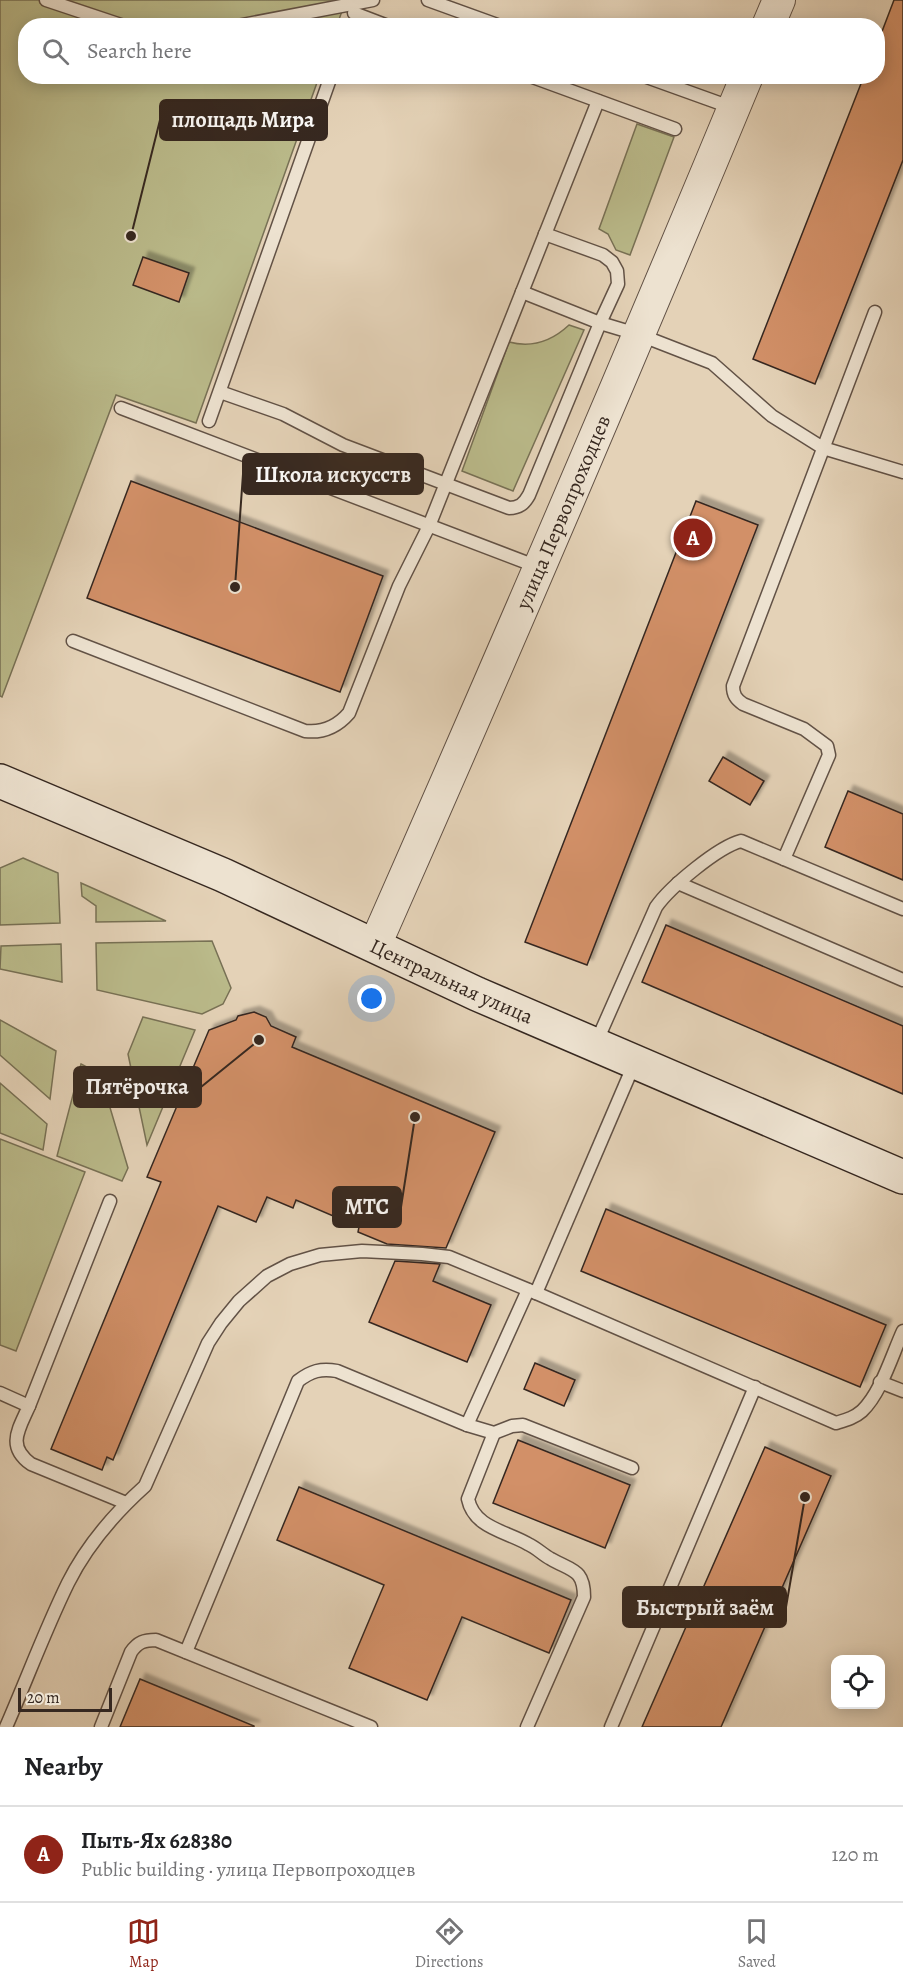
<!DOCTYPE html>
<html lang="en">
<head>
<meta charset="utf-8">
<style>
	body { margin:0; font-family:Alegreya,serif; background:#f6f6f6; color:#202124 }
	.controls { position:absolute; right:18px; bottom:18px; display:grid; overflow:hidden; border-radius:12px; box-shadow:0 3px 15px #0003 }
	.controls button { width:54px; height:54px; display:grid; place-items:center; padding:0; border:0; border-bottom:2px solid #e0e0e0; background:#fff; color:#202124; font:30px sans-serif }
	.scale { position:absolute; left:18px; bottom:15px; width:94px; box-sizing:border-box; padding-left:6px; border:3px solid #362820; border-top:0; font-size:16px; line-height:21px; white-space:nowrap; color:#362820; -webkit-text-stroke:4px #ede2d0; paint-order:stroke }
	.you { position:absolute; left:372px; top:999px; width:21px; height:21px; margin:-15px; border:4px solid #fff; border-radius:50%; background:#1a73e8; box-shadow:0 0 0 9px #1a73e833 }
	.badge { display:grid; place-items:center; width:39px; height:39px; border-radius:50%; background:#8f2418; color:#fff; font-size:20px; font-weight:700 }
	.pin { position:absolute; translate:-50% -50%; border:3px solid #fff; box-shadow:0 2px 6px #0006 }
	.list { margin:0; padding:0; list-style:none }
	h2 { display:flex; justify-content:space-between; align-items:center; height:78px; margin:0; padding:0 24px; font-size:26px }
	h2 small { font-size:20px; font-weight:400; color:#757577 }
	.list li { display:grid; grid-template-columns:39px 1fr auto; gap:18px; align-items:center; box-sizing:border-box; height:96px; padding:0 24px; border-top:2px solid #e0e0e0 }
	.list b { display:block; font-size:22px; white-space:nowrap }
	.list p { margin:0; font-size:20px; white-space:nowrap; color:#757577 }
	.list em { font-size:20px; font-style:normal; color:#757577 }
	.icon { flex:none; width:33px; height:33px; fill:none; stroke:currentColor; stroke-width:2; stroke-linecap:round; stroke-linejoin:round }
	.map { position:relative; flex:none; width:903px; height:1727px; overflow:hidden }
	.search { position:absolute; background:#fff; box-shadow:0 3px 15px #0003; left:18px; right:18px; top:18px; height:66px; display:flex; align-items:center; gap:15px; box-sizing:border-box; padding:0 21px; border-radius:24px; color:#757577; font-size:22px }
	.sheet { height:174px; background:#fff }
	nav { display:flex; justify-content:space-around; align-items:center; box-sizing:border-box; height:84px; border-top:2px solid #e0e0e0; background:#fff; font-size:16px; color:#757577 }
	nav a { display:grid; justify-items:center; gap:3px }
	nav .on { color:#8f2418 }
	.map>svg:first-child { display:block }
	.green { fill:#baba8a; stroke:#787155; stroke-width:1.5 }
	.building { fill:#d29068; stroke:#362820; stroke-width:1.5; filter:url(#shadow) }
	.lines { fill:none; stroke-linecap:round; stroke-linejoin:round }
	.service-casing { stroke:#625246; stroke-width:15 }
	.tertiary-casing { stroke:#625246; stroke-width:34 }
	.secondary-casing { stroke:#362820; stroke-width:36 }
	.service { stroke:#ede2d0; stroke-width:12 }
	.tertiary { stroke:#ede2d0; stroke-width:32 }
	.secondary { stroke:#ede2d0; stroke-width:33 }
	.labels { text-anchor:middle; stroke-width:6; stroke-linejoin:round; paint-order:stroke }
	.street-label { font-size:21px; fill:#362820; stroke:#ede2d0 }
	.leader { fill:none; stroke:#362820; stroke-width:2 }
	.callout-dot { fill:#362820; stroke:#ede2d0; stroke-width:2 }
	.callout { fill:#362820; stroke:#362820; stroke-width:2 }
	.callout-label { font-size:22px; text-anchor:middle; font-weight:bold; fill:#fff }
</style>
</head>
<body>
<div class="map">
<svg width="903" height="1727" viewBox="0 0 903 1727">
	<defs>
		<filter id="shadow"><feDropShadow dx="5.5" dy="-5.5" stdDeviation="1.5" flood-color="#0004"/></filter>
	</defs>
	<rect width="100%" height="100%" fill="#e4d2b7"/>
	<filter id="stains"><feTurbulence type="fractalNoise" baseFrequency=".00333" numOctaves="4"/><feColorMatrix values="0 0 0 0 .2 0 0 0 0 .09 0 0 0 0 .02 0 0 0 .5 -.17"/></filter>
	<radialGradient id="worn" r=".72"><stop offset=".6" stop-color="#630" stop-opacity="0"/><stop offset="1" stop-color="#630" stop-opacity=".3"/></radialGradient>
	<!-- green -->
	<g class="green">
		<path d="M0 0H346L337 25 26 26V76L319 77 196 423 116 395 2 697 0 696Z"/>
		<path d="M637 124 674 137 630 255 616 250 608 234 599 229Z"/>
		<path d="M569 325 584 330 513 491 462 471 509 342C532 348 552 341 569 325Z"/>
		<path d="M23 858 58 873 60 923 0 925V868Z"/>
		<path d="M81 883 166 921 96 922V906L82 896Z"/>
		<path d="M212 941 231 988 223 1004 202 1014 97 990 96 943Z"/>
		<path d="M61 944 62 982 0 969 1 946Z"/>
		<path d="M143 1017 195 1030 147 1145 128 1054Z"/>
		<path d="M0 1020 56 1051 50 1099 0 1055Z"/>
		<path d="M81 1064 100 1074 128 1168 122 1181 57 1156Z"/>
		<path d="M0 1083 47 1124 43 1150 0 1133Z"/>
		<path d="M0 1139 85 1172 16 1351 0 1345Z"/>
	</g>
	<!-- building -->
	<g class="building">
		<path d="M894 0H903V160L815 384 753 359 864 76H878V42Z"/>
		<path d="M143 257 189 273 179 302 133 285Z"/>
		<path d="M131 481 383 576 340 692 87 598Z"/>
		<path d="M696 501 758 525 587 965 525 942Z"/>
		<path d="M723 757 764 781 750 805 709 781Z"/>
		<path d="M848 791 903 814V880L825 847Z"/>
		<path d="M666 925 903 1026V1094L642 982Z"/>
		<path d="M254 1012 266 1017 271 1026 296 1037 292 1047 495 1132 446 1248 387 1244 358 1232 359 1227 296 1200 293 1208 267 1197 256 1222 218 1206 113 1460 107 1457 102 1470 51 1449 161 1182 147 1177 209 1030 236 1020 238 1016Z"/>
		<path d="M606 1209 886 1325 860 1387 581 1271Z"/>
		<path d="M395 1261 440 1264 433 1281 491 1305 467 1362 369 1322Z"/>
		<path d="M535 1363 575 1380 564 1406 524 1389Z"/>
		<path d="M518 1440 630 1485 605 1548 493 1503Z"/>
		<path d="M765 1447 831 1476 721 1727H642Z"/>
		<path d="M299 1487 571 1600 549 1653 462 1617 427 1700 349 1668 384 1585 277 1540Z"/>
		<path d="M140 1679 254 1726V1727H120Z"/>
	</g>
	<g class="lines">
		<defs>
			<g id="service">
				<path d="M46 0 124 26"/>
				<path d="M428 0 500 26"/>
				<path d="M354 13 388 26"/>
				<path d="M237 26 373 0"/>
				<path d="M530 76 675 129"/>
				<path d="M644 76 733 108"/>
				<path d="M522 292 600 323 640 335 712 363 772 416 823 448 903 472"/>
				<path d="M220 392 283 414 343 445 509 508C519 508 524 504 529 495L600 323 618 284 617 271 612 262 603 255 545 234"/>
				<path d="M121 408 538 567"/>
				<path d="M209 421 331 76"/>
				<path d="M73 641 305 731C323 733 337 727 349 713L399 586 429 526 598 101"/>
				<path d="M784 859 829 755 827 746 804 729 743 704C736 699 733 695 733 686L875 312"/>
				<path d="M678 883 903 980"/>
				<path d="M596 1043 656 907C670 887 718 847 741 841L903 909"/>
				<path d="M536 1293 635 1062"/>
				<path d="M880 1382 903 1391"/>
				<path d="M0 1393 29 1406C19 1429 6 1446 31 1464L126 1503"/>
				<path d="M29 1406 110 1201"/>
				<path d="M467 1425 528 1290"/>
				<path d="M494 1433 468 1499C474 1528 506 1531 528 1544 537 1548 543 1555 551 1559 572 1571 584 1569 584 1597L527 1727"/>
				<path d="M186 1652 298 1381C311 1371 321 1368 337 1371L467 1425 494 1433 512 1426 523 1425 632 1468"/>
				<path d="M6 1727C27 1679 45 1630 68 1583 86 1547 115 1513 145 1486L208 1343 221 1323 239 1301 267 1276 290 1264 320 1255 362 1251 422 1254 449 1257 536 1293 836 1423C846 1420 854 1418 862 1411 881 1393 892 1355 903 1331"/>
				<path d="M101 1727 131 1652C138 1642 144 1640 156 1640L371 1727"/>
				<path d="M611 1727 755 1387"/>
			</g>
			<g id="tertiary">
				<path d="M768 26 779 0"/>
				<path id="s1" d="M375 945C502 657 626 368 747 76"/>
			</g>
			<g id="secondary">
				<path id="s2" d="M0 781 223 875 477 994 903 1177"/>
			</g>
		</defs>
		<!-- service casing -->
		<use href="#service" class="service-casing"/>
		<!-- tertiary casing -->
		<use href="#tertiary" class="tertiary-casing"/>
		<!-- secondary casing -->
		<use href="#secondary" class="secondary-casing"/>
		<!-- service -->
		<use href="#service" class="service"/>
		<!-- tertiary -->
		<use href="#tertiary" class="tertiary"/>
		<!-- secondary -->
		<use href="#secondary" class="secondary"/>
	</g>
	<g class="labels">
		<!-- street labels -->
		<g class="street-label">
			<text dy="7" stroke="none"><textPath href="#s1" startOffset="472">улица Первопроходцев</textPath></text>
			<text dy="7" stroke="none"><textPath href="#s2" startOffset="494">Центральная улица</textPath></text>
		</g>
	</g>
	<!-- callouts -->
	<path class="leader" d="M131 236L160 120M235 587L243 474M259 1040L201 1087M415 1117L401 1207M805 1497L786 1607"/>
	<g class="callout-dot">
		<circle cx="131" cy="236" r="6"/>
		<circle cx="235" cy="587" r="6"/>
		<circle cx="259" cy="1040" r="6"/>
		<circle cx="415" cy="1117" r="6"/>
		<circle cx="805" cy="1497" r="6"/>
	</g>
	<g class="callout">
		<rect x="160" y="100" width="167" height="40" rx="6"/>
		<rect x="243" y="454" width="180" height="40" rx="6"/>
		<rect x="74" y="1067" width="127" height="40" rx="6"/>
		<rect x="333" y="1187" width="68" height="40" rx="6"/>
		<rect x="623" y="1587" width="163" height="40" rx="6"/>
	</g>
	<g class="callout-label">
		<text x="243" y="127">площадь Мира</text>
		<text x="333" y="482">Школа искусств</text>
		<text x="137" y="1094">Пятёрочка</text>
		<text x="367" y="1214">МТС</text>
		<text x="705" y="1615">Быстрый заём</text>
	</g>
	<rect width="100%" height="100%" filter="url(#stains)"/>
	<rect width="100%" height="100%" fill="url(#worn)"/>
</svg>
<div class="controls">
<button><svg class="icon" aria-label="locate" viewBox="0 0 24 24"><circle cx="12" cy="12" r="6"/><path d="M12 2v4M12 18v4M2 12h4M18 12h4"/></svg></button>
</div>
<div class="scale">20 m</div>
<div class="you"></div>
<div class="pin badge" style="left:693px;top:538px">A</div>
<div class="search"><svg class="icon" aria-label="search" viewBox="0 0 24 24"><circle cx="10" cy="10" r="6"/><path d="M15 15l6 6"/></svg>Search here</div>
</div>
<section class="sheet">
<h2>Nearby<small></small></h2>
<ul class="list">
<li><span class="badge">A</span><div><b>Пыть-Ях 628380</b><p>Public building · улица Первопроходцев</p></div><em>120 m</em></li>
</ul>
</section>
<nav>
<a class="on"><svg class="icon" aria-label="map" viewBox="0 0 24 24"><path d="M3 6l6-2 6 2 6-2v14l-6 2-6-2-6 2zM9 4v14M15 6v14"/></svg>Map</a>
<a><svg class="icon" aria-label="directions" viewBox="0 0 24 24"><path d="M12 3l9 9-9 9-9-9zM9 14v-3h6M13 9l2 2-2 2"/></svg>Directions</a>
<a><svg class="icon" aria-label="saved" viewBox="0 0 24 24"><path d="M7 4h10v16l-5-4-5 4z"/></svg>Saved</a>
</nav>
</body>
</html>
